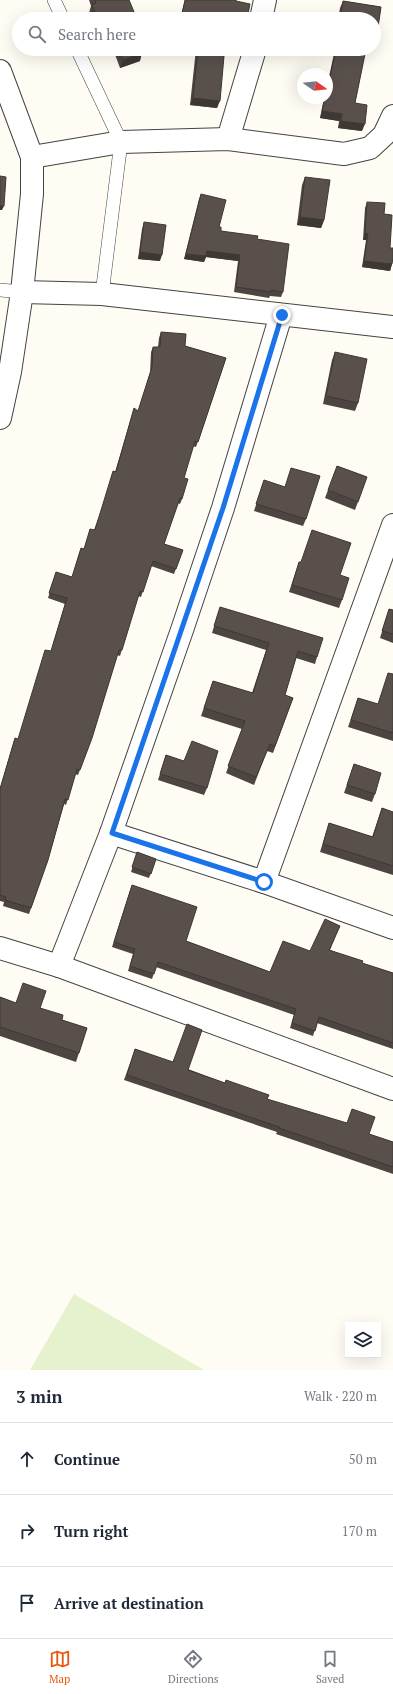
<!DOCTYPE html>
<html lang="en">
<head>
<meta charset="utf-8">
<style>
	body { margin:0; font-family:"PT Serif",serif; background:#f6f6f7; color:#1f2937 }
	.controls { position:absolute; right:12px; bottom:12px; display:grid; overflow:hidden; border-radius:0px; box-shadow:0 4px 16px #0002 }
	.controls button { width:36px; height:36px; display:grid; place-items:center; padding:0; border:0; border-bottom:1px solid #e0e1e3; background:#fff; color:#1f2937; font:20px sans-serif }
	.compass { position:absolute; left:297px; top:68px; width:36px; height:36px; border-radius:50%; background:#fff; box-shadow:0 4px 16px #0002; rotate:104deg }
	.stop { position:absolute; width:12px; height:12px; margin:-9px; border:3px solid #1a73e8; border-radius:50%; background:#fff }
	.stop.end { background:#1a73e8; border-color:#fff; box-shadow:0 1px 4px #0008 }
	.list { margin:0; padding:0; list-style:none }
	h2 { display:flex; justify-content:space-between; align-items:center; height:52px; margin:0; padding:0 16px; font-size:17px }
	h2 small { font-size:13px; font-weight:400; color:#747a83 }
	.list li { display:grid; grid-template-columns:26px 1fr auto; gap:12px; align-items:center; box-sizing:border-box; height:72px; padding:0 16px; border-top:1px solid #e0e1e3 }
	.list b { display:block; font-size:15px; white-space:nowrap }
	.list em { font-size:13px; font-style:normal; color:#747a83 }
	.icon { flex:none; width:22px; height:22px; fill:none; stroke:currentColor; stroke-width:2; stroke-linecap:round; stroke-linejoin:round }
	.map { position:relative; flex:none; width:393px; height:1370px; overflow:hidden }
	.search { position:absolute; background:#fff; box-shadow:0 4px 16px #0002; left:12px; right:12px; top:12px; height:44px; display:flex; align-items:center; gap:10px; box-sizing:border-box; padding:0 14px; border-radius:22px; color:#747a83; font-size:15px }
	.sheet { height:268px; background:#fff }
	nav { display:flex; justify-content:space-around; align-items:center; box-sizing:border-box; height:56px; border-top:1px solid #e0e1e3; background:#fff; font-size:11px; color:#747a83 }
	nav a { display:grid; justify-items:center; gap:2px }
	nav .on { color:#ea580c }
	.map>svg:first-child { display:block }
	.pitch { fill:#e6f2cd }
	.lines { fill:none; stroke-linecap:round; stroke-linejoin:round }
	.service-casing { stroke:#434343; stroke-width:14 }
	.minor-casing { stroke:#434343; stroke-width:24 }
	.service { stroke:#fff; stroke-width:13 }
	.minor { stroke:#fff; stroke-width:22 }
	.wall { fill:#4d4541 }
	.shaded-wall { fill:#3e3835 }
	.building { fill:#59504c; stroke:#3e3835 }
	.route { stroke:#1a73e8; stroke-width:5 }
</style>
</head>
<body>
<div class="map">
<svg width="393" height="1370" viewBox="0 0 393 1370">
	<rect width="100%" height="100%" fill="#fffcf3"/>
	<!-- pitch -->
	<path class="pitch" d="M74 1294 204 1370H30Z"/>
	<g class="lines">
		<defs>
			<g id="service">
				<path d="M54 0 63 19"/>
				<path d="M77 49 121 142 102 294"/>
				<path d="M0 290 22 292"/>
			</g>
			<g id="minor">
				<path d="M261 19 265 0"/>
				<path d="M0 71 32 157V194L22 292 10 372 0 418"/>
				<path d="M228 139 255 49"/>
				<path d="M32 157 121 142 228 139 344 154 370 148 384 135 393 116"/>
				<path d="M22 292 102 294 393 327"/>
				<path d="M111 833 264 882 393 928"/>
				<path d="M264 882 393 525"/>
				<path d="M0 948 59 966 393 1089"/>
				<path d="M59 966 111 833 182 630 223 508 281 315"/>
			</g>
		</defs>
		<!-- service casing -->
		<use href="#service" class="service-casing"/>
		<!-- minor casing -->
		<use href="#minor" class="minor-casing"/>
		<!-- service -->
		<use href="#service" class="service"/>
		<!-- minor -->
		<use href="#minor" class="minor"/>
	</g>
	<!-- wall -->
	<g class="wall">
		<path d="M89 0H129L137 19H92L89 13 91 6Z"/>
		<path d="M185 0H236V1L247 19H180Z"/>
		<path d="M343 1 381 7 377 34 375 41H374V19H338L340 8Z"/>
		<path d="M113 49H141L140 61 120 68Z"/>
		<path d="M196 49H225L217 108 190 105Z"/>
		<path d="M335 49H366L355 103 362 131 338 128 339 121 320 118 324 98H327V86Z"/>
		<path d="M305 177 324 220 321 228 297 225 302 185Z"/>
		<path d="M201 194 221 231 257 239 283 292 281 297 270 296 269 298 234 292 238 261 206 257 204 262 184 259 199 199Z"/>
		<path d="M367 202 384 214 392 264 390 271 362 267 366 240H363L365 208Z"/>
		<path d="M144 222 160 261 138 259 142 229Z"/>
		<path d="M161 332 185 346 226 358 196 447 193 446 184 478 182 499 180 504 178 503 164 544 183 550 174 574 151 566 141 597 138 596 120 656 117 655 92 738 78 775 75 774 66 805 64 804 48 860 29 914 3 906 4 902 0 901V788L15 738 18 739 51 651 65 604 48 598 54 578 56 572 72 577 81 548 84 549 94 530 115 472 134 408 138 411 150 373 151 352 153 347H158L159 338Z"/>
		<path d="M335 352 358 403 355 411 323 404 332 360Z"/>
		<path d="M337 466 367 477 355 510 325 498Z"/>
		<path d="M264 480 306 519 303 526 254 511Z"/>
		<path d="M299 562 340 575 342 600 339 608 289 592Z"/>
		<path d="M220 607 317 657 315 664 296 658 285 695 293 698 273 753 267 751 254 785 226 773 242 729 201 716 213 681 252 693 266 650 212 633Z"/>
		<path d="M389 609 393 610V643L380 638Z"/>
		<path d="M393 674V741L348 727 358 698 378 704Z"/>
		<path d="M166 755 207 788 204 795 158 780Z"/>
		<path d="M354 764 375 794 372 802 344 793Z"/>
		<path d="M382 808 393 812V875L320 852 329 823 372 837Z"/>
		<path d="M137 852 156 859 149 878 131 872Z"/>
		<path d="M130 891 186 941 270 972 310 951 340 926 330 950 362 963 393 973V1049L317 1023 313 1036 290 1028 294 1015 156 967 152 979 128 971 133 954 112 947Z"/>
		<path d="M0 997 16 1003 40 1008 62 1020 87 1028 76 1062 0 1036Z"/>
		<path d="M135 1049 267 1099 393 1142V1174L276 1134 277 1132 124 1080Z"/>
	</g>
	<!-- shaded-wall -->
	<g class="shaded-wall">
		<path d="M142 53 140 61 120 68 123 60Z"/>
		<path d="M193 98 220 101 217 108 190 105Z"/>
		<path d="M322 111 342 114 339 121 320 118Z"/>
		<path d="M341 121 365 124 362 131 338 128Z"/>
		<path d="M0 206H4L2 210H0Z"/>
		<path d="M300 217 324 220 321 228 297 225Z"/>
		<path d="M365 233 368 234 366 240H363Z"/>
		<path d="M207 251 240 255 238 261 206 257 204 262 184 259 186 254Z"/>
		<path d="M140 252 162 255 160 261 138 259Z"/>
		<path d="M364 261 392 264 390 271 362 267Z"/>
	</g>
	<!-- building -->
	<g class="building">
		<path d="M95 0H129L137 19H98L92 5 96 3Z"/>
		<path d="M185 0H236V1L250 4 247 19H201L182 14Z"/>
		<path d="M343 1 381 7 377 34H374V19H340Z"/>
		<path d="M119 49H141L142 53 123 60Z"/>
		<path d="M198 49H225L224 56 220 101 193 98Z"/>
		<path d="M336 49H366L355 103 367 105 365 124 341 121 342 114 322 111 325 98H327V91Z"/>
		<path d="M0 176 6 177 4 206H0Z"/>
		<path d="M305 177 330 180 324 220 300 217Z"/>
		<path d="M201 194 226 200 219 227H221V231L258 236 257 239 289 244 283 292 271 290V292L236 287 240 255 207 251 206 256 186 254Z"/>
		<path d="M367 202 385 203 384 214 392 215 390 248H393V257L392 264 364 261 368 234 365 233Z"/>
		<path d="M144 222 166 225 162 255 140 252Z"/>
		<path d="M161 332 186 334 185 346 226 358 198 442 195 441 184 478 188 479 182 499 180 498 164 544 183 550 176 569 153 561 143 592 140 591 122 650H119L92 738 80 770 77 769 68 800 65 799 48 860 31 908 5 900 6 897 0 895V789L15 738 18 739 45 650 51 651 67 598 49 593 56 572 72 577 81 548 84 549 90 529 95 530 113 471 116 472 134 408 138 411 152 367 153 347H160Z"/>
		<path d="M335 352 367 359 358 403 326 396Z"/>
		<path d="M337 466 367 477 358 502 328 490Z"/>
		<path d="M291 468 320 476 306 519 256 504 264 480 285 487Z"/>
		<path d="M312 530 351 543 340 575 349 578 342 600 292 585 299 562H301Z"/>
		<path d="M220 607 323 638 317 657 298 651 285 695 293 698 275 746 270 744 256 777 228 766 245 721 204 708 213 681 253 693 269 643 214 626Z"/>
		<path d="M389 609 393 610V634L382 631Z"/>
		<path d="M388 673 393 674V733L351 720 358 698 378 704Z"/>
		<path d="M192 741 218 751 207 788 160 774 166 755 184 761Z"/>
		<path d="M354 764 381 773 375 794 347 785Z"/>
		<path d="M382 808 393 812V866L323 844 329 823 373 837Z"/>
		<path d="M137 852 156 859 151 874 132 867Z"/>
		<path d="M132 885 197 907 186 941 270 972 283 941 310 951 325 919 340 926 329 950 363 961 362 963 393 973V1043L319 1017 315 1031 292 1023 296 1009 158 962 154 974 130 966 135 949 114 942Z"/>
		<path d="M23 983 46 991 40 1008 63 1015 62 1020 87 1028 79 1053 0 1027V997L16 1003Z"/>
		<path d="M187 1024 202 1030 188 1070 225 1083 226 1080 269 1095 267 1099 347 1123 352 1109 375 1117 369 1134 393 1142V1167L279 1128V1127L127 1075 135 1049 173 1062Z"/>
	</g>
	<g class="lines">
		<!-- route -->
		<path class="route" d="M264 882 112 833 223 508 282 315"/>
	</g>
</svg>
<div class="controls">
<button><svg class="icon" aria-label="layers" viewBox="0 0 24 24"><path d="M12 4l9 5-9 5-9-5zM3 14l9 5 9-5"/></svg></button>
</div>
<svg class="compass" viewBox="-18 -18 36 36"><path d="M0-13l5 13h-10z" fill="#e53935"/><path d="M0 13l5-13h-10z" fill="#747a83"/></svg>
<div class="stop" style="left:264px;top:882px"></div>
<div class="stop end" style="left:282px;top:315px"></div>
<div class="search"><svg class="icon" aria-label="search" viewBox="0 0 24 24"><circle cx="10" cy="10" r="6"/><path d="M15 15l6 6"/></svg>Search here</div>
</div>
<section class="sheet">
<h2>3 min<small>Walk · 220 m</small></h2>
<ul class="list">
<li><svg class="icon" aria-label="ahead" viewBox="0 0 24 24"><path d="M12 20V5M6 11l6-6 6 6"/></svg><div><b>Continue</b></div><em>50 m</em></li>
<li><svg class="icon" aria-label="right" viewBox="0 0 24 24"><path d="M7 20v-9h11M14 6l5 5-5 5"/></svg><div><b>Turn right</b></div><em>170 m</em></li>
<li><svg class="icon" aria-label="arrive" viewBox="0 0 24 24"><path d="M6 21V4h12l-3 4 3 4H6"/></svg><div><b>Arrive at destination</b></div></li>
</ul>
</section>
<nav>
<a class="on"><svg class="icon" aria-label="map" viewBox="0 0 24 24"><path d="M3 6l6-2 6 2 6-2v14l-6 2-6-2-6 2zM9 4v14M15 6v14"/></svg>Map</a>
<a><svg class="icon" aria-label="directions" viewBox="0 0 24 24"><path d="M12 3l9 9-9 9-9-9zM9 14v-3h6M13 9l2 2-2 2"/></svg>Directions</a>
<a><svg class="icon" aria-label="saved" viewBox="0 0 24 24"><path d="M7 4h10v16l-5-4-5 4z"/></svg>Saved</a>
</nav>
</body>
</html>
